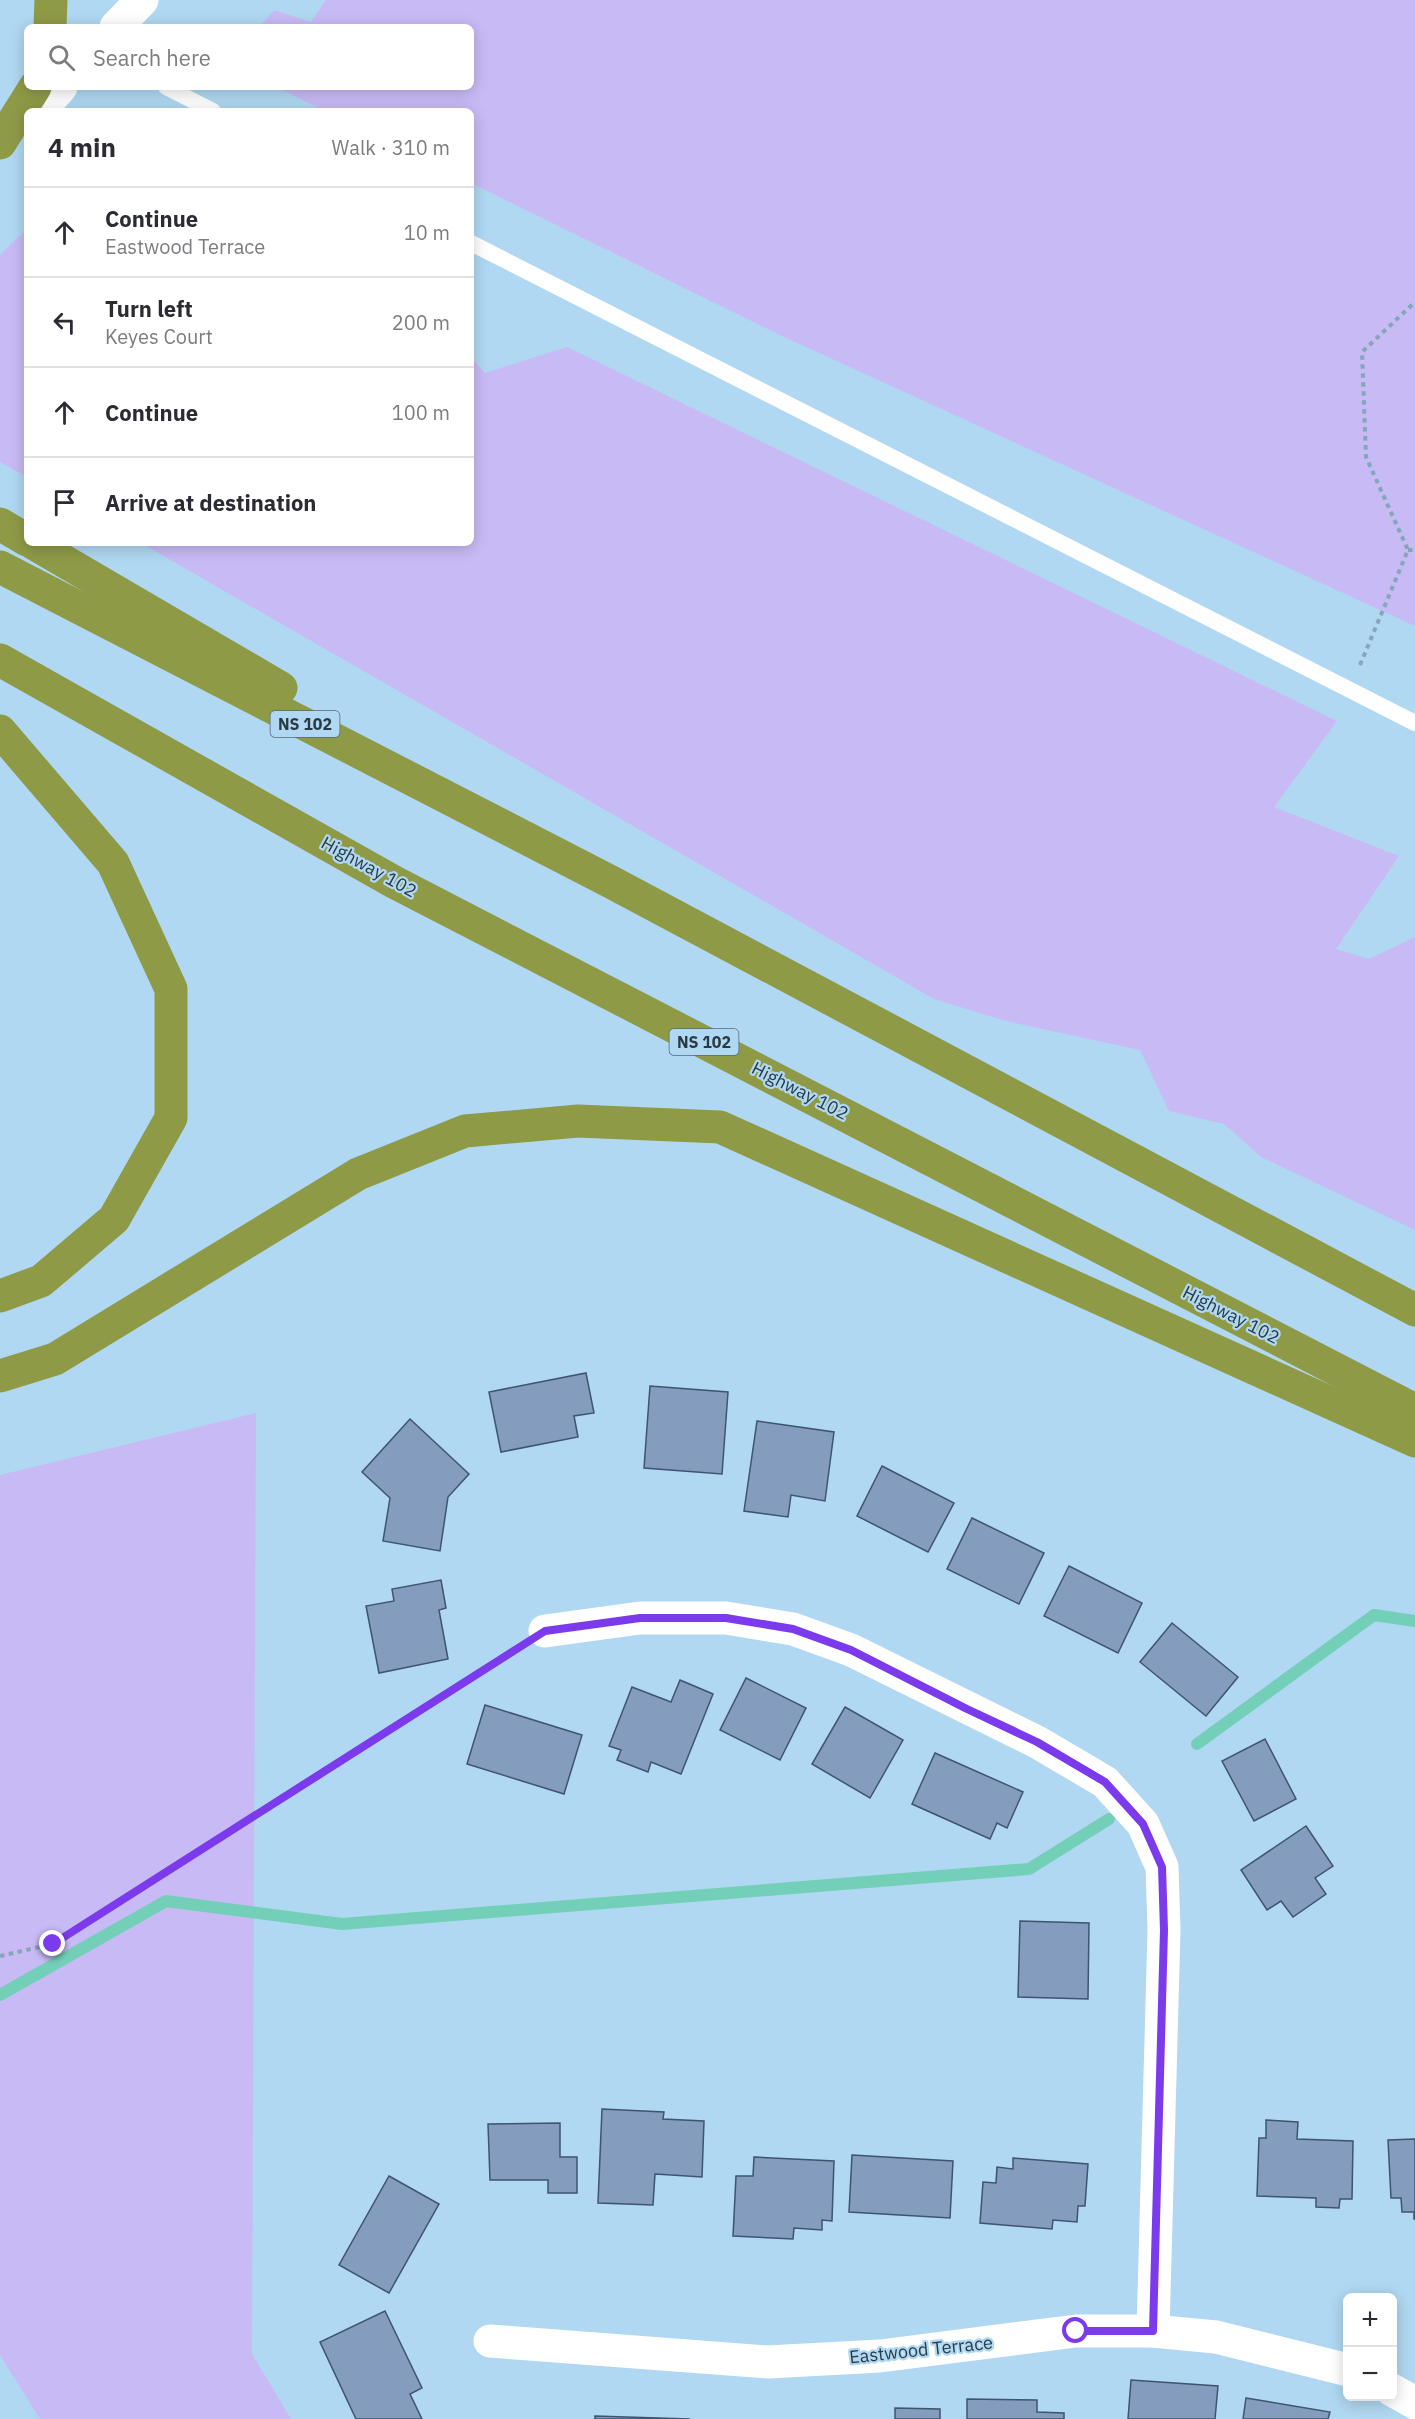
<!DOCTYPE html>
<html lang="en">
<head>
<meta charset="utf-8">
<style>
	body { margin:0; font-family:"IBM Plex Sans",sans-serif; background:#f7f7f7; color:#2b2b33 }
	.controls { position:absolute; right:18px; bottom:18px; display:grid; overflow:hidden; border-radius:9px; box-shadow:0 3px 15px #0003 }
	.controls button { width:54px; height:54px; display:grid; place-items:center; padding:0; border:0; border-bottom:2px solid #e1e1e2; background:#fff; color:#2b2b33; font:30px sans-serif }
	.stop { position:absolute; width:18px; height:18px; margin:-14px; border:4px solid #7c3aed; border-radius:50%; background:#fff }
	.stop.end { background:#7c3aed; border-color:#fff; box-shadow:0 2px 6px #0008 }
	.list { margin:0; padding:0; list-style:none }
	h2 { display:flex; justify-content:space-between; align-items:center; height:78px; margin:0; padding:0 24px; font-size:26px }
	h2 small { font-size:20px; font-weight:400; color:#7c7c81 }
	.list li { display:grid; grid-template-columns:39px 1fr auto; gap:18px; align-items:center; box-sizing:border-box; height:90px; padding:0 24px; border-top:2px solid #e1e1e2 }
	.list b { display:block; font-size:22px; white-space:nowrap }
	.list p { margin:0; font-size:20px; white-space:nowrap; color:#7c7c81 }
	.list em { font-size:20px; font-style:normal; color:#7c7c81 }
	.icon { flex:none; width:33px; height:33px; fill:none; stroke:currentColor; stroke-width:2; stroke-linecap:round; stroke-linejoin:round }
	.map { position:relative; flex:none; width:1415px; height:2419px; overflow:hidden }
	.search { position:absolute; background:#fff; box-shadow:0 3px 15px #0003; left:24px; top:24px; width:450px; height:66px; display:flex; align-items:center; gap:15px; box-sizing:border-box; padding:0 21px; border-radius:9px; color:#7c7c81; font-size:22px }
	.panel { position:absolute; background:#fff; box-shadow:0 3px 15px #0003; left:24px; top:108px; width:450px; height:438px; border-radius:9px }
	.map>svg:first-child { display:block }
	.green { fill:#c8baf5 }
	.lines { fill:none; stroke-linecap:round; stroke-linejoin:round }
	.stream { stroke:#74cfb9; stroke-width:12 }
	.building { fill:#849cbd; stroke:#3e5471; stroke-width:1.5 }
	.path { stroke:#85a5ba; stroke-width:4; stroke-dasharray:4.5 4.5; stroke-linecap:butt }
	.lane { stroke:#fff; stroke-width:16 }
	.street { stroke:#fff; stroke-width:33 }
	.secondary { stroke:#fff; stroke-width:33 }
	.highway { stroke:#8f9a47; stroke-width:33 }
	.route { stroke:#7c3aed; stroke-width:8 }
	.labels { text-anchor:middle; stroke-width:4.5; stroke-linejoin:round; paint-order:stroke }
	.shield { fill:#b0d8f2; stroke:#526978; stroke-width:1.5 }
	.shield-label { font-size:16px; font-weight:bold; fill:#2a3a44 }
	.street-label { font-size:18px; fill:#2a3a44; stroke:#b0d8f2 }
</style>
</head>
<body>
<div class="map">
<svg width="1415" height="2419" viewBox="0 0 1415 2419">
	<rect width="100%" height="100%" fill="#b0d8f2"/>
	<!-- green -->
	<g class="green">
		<path d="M326 0H1415V626L782 336 471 183V111H325L276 87H471V27H259L274 10 311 22Z"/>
		<path d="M27 229V477L0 462V255Z"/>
		<path d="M567 347 1337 721 1274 807 1399 856 1336 949 1369 959 1415 937V1230L1261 1157 1224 1124 1169 1111 1140 1050 1006 1021 934 999 141 543H471V357L485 373Z"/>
		<path d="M256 1413 252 2354 291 2419H40L0 2355V1475Z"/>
	</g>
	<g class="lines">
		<!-- stream -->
		<g class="stream">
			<path d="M1197 1744 1374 1615 1415 1621"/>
			<path d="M0 1995 166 1901 342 1924 1029 1869 1109 1819"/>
		</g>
	</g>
	<!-- building -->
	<g class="building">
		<path d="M586 1373 594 1413 574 1416 578 1437 501 1452 489 1392Z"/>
		<path d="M650 1386 728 1392 722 1474 644 1468Z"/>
		<path d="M410 1419 469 1474 448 1497 440 1551 383 1541 390 1498 362 1472Z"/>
		<path d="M757 1421 834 1432 825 1501 791 1495 788 1517 744 1511Z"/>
		<path d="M882 1466 954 1503 928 1552 857 1516Z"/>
		<path d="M972 1518 1044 1553 1019 1604 947 1569Z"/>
		<path d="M1069 1566 1142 1603 1118 1653 1044 1616Z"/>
		<path d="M441 1580 446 1608 439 1610 448 1659 379 1673 366 1606 394 1601 392 1589Z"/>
		<path d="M1172 1623 1238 1677 1206 1716 1140 1662Z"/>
		<path d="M746 1678 806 1708 780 1760 720 1730Z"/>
		<path d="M680 1680 713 1694 681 1774 651 1762 648 1772 617 1760 621 1750 609 1746 632 1687 671 1702Z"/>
		<path d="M485 1705 582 1735 564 1794 467 1764Z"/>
		<path d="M845 1707 903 1740 870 1798 812 1764Z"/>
		<path d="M1265 1739 1296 1799 1254 1821 1222 1761Z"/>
		<path d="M935 1753 1023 1792 1007 1828 997 1823 990 1839 912 1804Z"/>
		<path d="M1306 1826 1333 1866 1315 1878 1326 1894 1293 1917 1281 1901 1267 1910 1241 1870Z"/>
		<path d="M1020 1921 1089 1923 1088 1999 1018 1997Z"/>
		<path d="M602 2109 664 2112 663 2119 704 2121 702 2177 655 2174 653 2205 598 2203Z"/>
		<path d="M1266 2120 1298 2122 1297 2139 1353 2141 1352 2199H1340L1339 2208 1316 2207V2198L1257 2196 1259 2138H1266Z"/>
		<path d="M560 2123V2157H577V2193H548V2180H490L488 2124Z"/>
		<path d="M1415 2139V2219H1414V2212H1402L1401 2198H1391L1388 2140Z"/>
		<path d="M852 2155 953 2161 950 2218 849 2212Z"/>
		<path d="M754 2157 834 2161 832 2221 822 2220V2230L794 2228 793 2239 733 2236 736 2176H753Z"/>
		<path d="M1013 2158 1088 2164 1085 2206H1078L1077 2222 1053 2220 1052 2229 980 2223 983 2182 996 2183 997 2167 1013 2169Z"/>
		<path d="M389 2176 439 2204 389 2293 339 2265Z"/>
		<path d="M385 2311 422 2388 410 2394 422 2419H356L320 2342Z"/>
		<path d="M1131 2380 1218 2386 1215 2419H1128Z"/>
		<path d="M1246 2398 1330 2412 1328 2419H1243Z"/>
		<path d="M967 2399 1037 2400V2412L1064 2413V2419H967Z"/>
		<path d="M895 2408 940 2409V2419H895Z"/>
		<path d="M595 2416 690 2419H595Z"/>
	</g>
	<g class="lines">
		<!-- path -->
		<g class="path">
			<path d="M1408 550H1415"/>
			<path d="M1360 665 1408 550 1366 457 1362 352 1415 302"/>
			<path d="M0 1956 53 1944 516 1649"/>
		</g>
		<!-- lane -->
		<g class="lane">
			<path d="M166 87 213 111"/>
			<path d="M471 243 1415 723"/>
		</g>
		<!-- street -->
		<g class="street">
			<path d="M545 1631 640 1618H726L793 1629 851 1650 1037 1742 1105 1782 1143 1824 1162 1867 1164 1930 1153 2331"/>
			<path d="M490 2341 768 2362 880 2356 1076 2331H1153L1216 2337 1348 2370"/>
			<path d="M1392 2390 1415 2403"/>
		</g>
		<!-- secondary -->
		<g class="secondary">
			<path d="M116 27 142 0"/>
			<path d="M40 111 61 87"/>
		</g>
		<!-- highway -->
		<g class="highway">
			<path d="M50 27 51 0"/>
			<path d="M0 143 35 87"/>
			<path d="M0 524 27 540"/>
			<path d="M33 543 281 688"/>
			<path d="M0 567 611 882 1415 1310"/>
			<path d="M0 660 394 882 1415 1410"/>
			<path d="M0 731 113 863 171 989V1118L114 1219 41 1281 0 1296"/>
			<path d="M0 1376 55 1359 358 1174 465 1131 578 1121 720 1127 1415 1441"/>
		</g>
	</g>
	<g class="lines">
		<!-- route -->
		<path class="route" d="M53 1944 545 1631 640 1618H726L793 1629 851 1650 967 1709 1037 1742 1105 1782 1143 1824 1162 1867 1164 1930 1153 2331H1076"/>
	</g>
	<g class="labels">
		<!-- shield labels -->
		<g class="shield">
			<rect x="270.5" y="711" width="69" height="26" rx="4.5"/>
			<rect x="669.5" y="1029" width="69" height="26" rx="4.5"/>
		</g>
		<g class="shield-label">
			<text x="305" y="730">NS 102</text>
			<text x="704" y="1048">NS 102</text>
		</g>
		<!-- street labels -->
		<g class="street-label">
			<text transform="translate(369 867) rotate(29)" y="6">Highway 102</text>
			<text transform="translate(800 1091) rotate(27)" y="6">Highway 102</text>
			<text transform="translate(1231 1315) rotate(27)" y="6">Highway 102</text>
			<text transform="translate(921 2350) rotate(-6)" y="6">Eastwood Terrace</text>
		</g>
	</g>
</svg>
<div class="controls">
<button>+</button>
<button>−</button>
</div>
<div class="stop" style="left:1076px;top:2331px"></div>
<div class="stop end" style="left:53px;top:1944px"></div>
<div class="search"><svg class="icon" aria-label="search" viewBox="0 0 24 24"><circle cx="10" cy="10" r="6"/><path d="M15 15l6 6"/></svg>Search here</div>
<section class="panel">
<h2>4 min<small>Walk · 310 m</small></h2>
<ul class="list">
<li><svg class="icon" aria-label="ahead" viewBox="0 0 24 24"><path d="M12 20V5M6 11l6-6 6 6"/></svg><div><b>Continue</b><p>Eastwood Terrace</p></div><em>10 m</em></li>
<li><svg class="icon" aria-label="left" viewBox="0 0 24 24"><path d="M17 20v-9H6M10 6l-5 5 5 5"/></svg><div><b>Turn left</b><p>Keyes Court</p></div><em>200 m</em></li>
<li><svg class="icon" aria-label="ahead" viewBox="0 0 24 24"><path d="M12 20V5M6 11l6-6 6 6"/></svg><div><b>Continue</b></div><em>100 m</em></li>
<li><svg class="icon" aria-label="arrive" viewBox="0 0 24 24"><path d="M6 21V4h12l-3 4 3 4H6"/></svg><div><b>Arrive at destination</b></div></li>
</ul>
</section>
</div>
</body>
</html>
